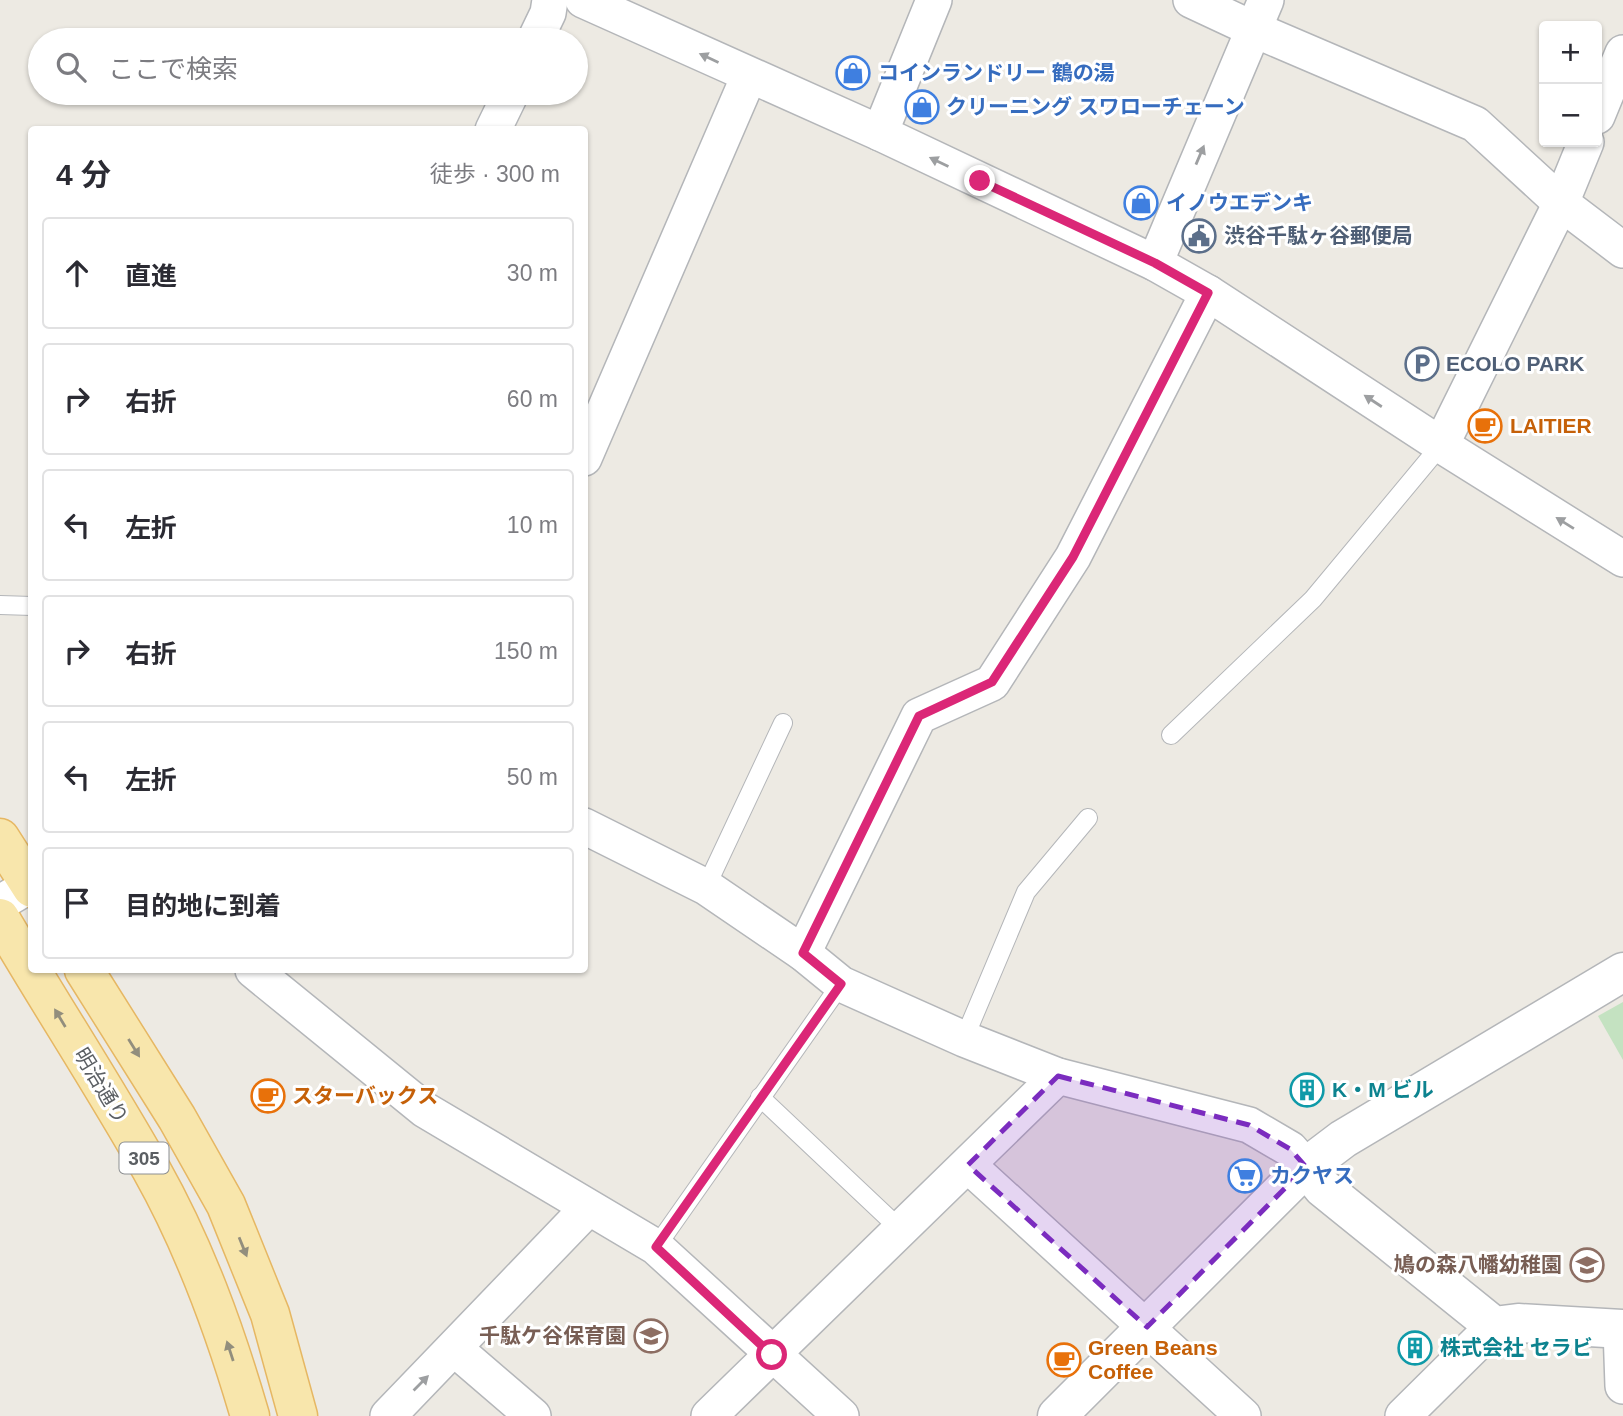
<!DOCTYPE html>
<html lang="ja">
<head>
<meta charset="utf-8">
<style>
	body { margin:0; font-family:Helvetica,"Noto Sans JP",sans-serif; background:#f7f7f7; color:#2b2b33 }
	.controls { position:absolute; right:21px; top:21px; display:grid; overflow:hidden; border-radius:7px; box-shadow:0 2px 5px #0004 }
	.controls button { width:63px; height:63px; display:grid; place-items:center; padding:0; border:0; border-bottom:2px solid #e1e1e2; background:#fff; color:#2b2b33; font:35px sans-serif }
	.stop { position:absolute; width:21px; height:21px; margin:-16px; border:5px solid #db2777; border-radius:50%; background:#fff }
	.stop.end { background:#db2777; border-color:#fff; box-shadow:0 2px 7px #0008 }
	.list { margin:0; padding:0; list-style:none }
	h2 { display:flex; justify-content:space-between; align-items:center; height:91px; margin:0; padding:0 28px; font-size:30px }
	h2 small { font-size:23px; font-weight:400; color:#7c7c81 }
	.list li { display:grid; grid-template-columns:46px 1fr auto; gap:21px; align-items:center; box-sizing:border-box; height:112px; margin:0 14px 14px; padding:0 14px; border:2px solid #e1e1e2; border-radius:7px }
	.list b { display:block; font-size:26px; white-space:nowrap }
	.list em { font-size:23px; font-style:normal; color:#7c7c81 }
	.icon { flex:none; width:38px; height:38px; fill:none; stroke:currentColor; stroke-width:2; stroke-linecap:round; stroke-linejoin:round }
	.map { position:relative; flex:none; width:1623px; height:1416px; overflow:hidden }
	.search { position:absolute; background:#fff; box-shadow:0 2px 5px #0004; left:28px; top:28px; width:560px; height:77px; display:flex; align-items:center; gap:18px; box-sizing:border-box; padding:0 24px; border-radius:38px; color:#7c7c81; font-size:26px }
	.panel { position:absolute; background:#fff; box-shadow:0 2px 5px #0004; left:28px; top:126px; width:560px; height:847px; border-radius:7px }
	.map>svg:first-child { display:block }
	.green { fill:#c4e2c1 }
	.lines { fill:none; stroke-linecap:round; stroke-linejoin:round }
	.service-casing { stroke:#b4b6b9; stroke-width:20 }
	.minor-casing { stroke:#b4b6b9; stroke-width:38 }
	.tertiary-casing { stroke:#b4b6b9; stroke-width:41 }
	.primary-casing { stroke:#e6b763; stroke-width:41 }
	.service { stroke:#fff; stroke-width:18 }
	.minor { stroke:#fff; stroke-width:35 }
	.tertiary { stroke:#fff; stroke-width:38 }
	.primary { stroke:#f8e6ac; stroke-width:38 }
	.oneway { fill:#9d9fa1 }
	.oneway2 { fill:#928e7d }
	.route { stroke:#db2777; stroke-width:9 }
	.marked { fill:#7b2cbf; fill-opacity:0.2; stroke:#7b2cbf; stroke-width:5; stroke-dasharray:14 9; stroke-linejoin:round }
	.labels { text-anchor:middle; stroke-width:6; stroke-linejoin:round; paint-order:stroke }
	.shield { fill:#fff; stroke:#8c8f92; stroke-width:2 }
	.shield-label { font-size:19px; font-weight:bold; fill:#5b5f63 }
	.shop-label { font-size:21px; font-weight:bold; fill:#366cbe; stroke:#fff; text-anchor:start }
	.service-label { font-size:21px; font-weight:bold; fill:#4e5e75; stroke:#fff; text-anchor:start }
	.food-label { font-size:21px; font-weight:bold; fill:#c56008; stroke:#fff; text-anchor:start }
	.street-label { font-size:21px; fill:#5b5f63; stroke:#fff }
	.culture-label { font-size:21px; font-weight:bold; fill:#0d838f; stroke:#fff; text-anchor:start }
	.education-label { font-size:21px; font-weight:bold; fill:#785e54; stroke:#fff; text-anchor:end }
</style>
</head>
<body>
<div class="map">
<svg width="1623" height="1416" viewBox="0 0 1623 1416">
	<rect width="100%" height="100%" fill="#edeae3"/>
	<!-- green -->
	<path class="green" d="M1623 1002V1060L1598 1016Z"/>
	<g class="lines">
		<defs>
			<g id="service">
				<path d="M0 605 32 606"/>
				<path d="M1171 735 1313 599 1441 445"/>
				<path d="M706 887 783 723"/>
				<path d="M964 1039 1026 892 1088 818"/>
				<path d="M760 1097 901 1230"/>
				<path d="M656 1247 841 984"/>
			</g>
			<g id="minor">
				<path d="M583 0 880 133 1155 263 1208 293 1441 445 1623 559"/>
				<path d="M1191 0 1253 29 1475 124 1561 203 1623 250"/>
				<path d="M535 40 548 13 550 0"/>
				<path d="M1597 116 1623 53"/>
				<path d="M493 130 511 93"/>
				<path d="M880 133 934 0"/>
				<path d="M1155 263 1266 0"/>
				<path d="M1441 445 1561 203 1586 142"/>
				<path d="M584 458 749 76"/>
				<path d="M584 826 706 887 803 953 841 984 964 1039 1058 1076 1249 1125 1290 1149 1306 1167"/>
				<path d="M0 903 32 884"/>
				<path d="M803 953 919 716 992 683 1073 557 1208 293"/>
				<path d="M253 970 425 1110 656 1247 841 1416"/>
				<path d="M968 1165 1243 1416"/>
				<path d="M1621 1329 1623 1386"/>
				<path d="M455 1349 533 1416"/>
				<path d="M388 1416 588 1208"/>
				<path d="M709 1416 1058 1076"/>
				<path d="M1403 1416 1494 1326"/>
			</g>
			<g id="tertiary">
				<path d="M1306 1167 1323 1188 1494 1326 1518 1323 1623 1329"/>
				<path d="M1057 1416 1306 1167 1343 1139 1623 972"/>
			</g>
			<g id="primary">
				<path d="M0 838 32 888"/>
				<path d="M0 918C49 1002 103 1084 151 1169 195 1247 225 1330 250 1416"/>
				<path d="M84 970 177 1118 226 1205 270 1314 298 1416"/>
			</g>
		</defs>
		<!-- service casing -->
		<use href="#service" class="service-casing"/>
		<!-- minor casing -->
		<use href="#minor" class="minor-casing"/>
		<!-- tertiary casing -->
		<use href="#tertiary" class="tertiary-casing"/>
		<!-- primary casing -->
		<use href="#primary" class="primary-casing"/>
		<!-- service -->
		<use href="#service" class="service"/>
		<!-- minor -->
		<use href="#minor" class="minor"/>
		<!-- tertiary -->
		<use href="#tertiary" class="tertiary"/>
		<!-- primary -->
		<use href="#primary" class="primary"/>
	</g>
	<!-- one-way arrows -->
	<defs><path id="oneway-solid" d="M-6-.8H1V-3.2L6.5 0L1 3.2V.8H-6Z" transform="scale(1.75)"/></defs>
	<g class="oneway">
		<use href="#oneway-solid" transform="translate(709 58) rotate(-155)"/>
		<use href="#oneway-solid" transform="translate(1200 155) rotate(-67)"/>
		<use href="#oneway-solid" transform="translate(939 162) rotate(-154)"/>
		<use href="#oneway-solid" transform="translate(1373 401) rotate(-147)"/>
		<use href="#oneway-solid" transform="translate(1565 523) rotate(-148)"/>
		<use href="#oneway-solid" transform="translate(421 1383) rotate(-45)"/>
	</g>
	<g class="oneway2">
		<use href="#oneway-solid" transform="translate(60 1018) rotate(-121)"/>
		<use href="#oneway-solid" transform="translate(134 1048) rotate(58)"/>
		<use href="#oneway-solid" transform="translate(243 1247) rotate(68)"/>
		<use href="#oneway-solid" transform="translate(230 1351) rotate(-108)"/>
	</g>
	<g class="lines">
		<!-- route -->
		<path class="route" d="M772 1355 656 1247 841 984 803 953 919 716 992 682 1073 557 1208 293 1155 263 980 181"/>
	</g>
	<!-- marked area -->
	<path class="marked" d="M1058 1076 1249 1125 1290 1149 1306 1167 1147 1327 968 1165Z"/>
	<!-- icons -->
	<defs>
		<symbol id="shop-ring" viewBox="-11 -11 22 22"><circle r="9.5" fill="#fff" stroke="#3f7fe0" stroke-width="1.5"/><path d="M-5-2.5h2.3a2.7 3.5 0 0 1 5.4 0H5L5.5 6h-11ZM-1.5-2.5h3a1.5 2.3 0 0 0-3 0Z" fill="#3f7fe0"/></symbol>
		<symbol id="civic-ring" viewBox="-11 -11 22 22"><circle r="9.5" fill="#fff" stroke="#5c6f8a" stroke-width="1.5"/><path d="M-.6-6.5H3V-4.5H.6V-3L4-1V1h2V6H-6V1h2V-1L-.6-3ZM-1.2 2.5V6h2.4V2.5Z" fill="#5c6f8a"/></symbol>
		<symbol id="parking-ring" viewBox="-11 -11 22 22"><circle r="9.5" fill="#fff" stroke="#5c6f8a" stroke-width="1.5"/><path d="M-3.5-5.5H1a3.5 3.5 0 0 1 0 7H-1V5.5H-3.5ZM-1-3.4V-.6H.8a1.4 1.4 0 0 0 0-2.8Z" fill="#5c6f8a"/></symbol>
		<symbol id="cafe-ring" viewBox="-11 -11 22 22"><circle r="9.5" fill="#fff" stroke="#e8710a" stroke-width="1.5"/><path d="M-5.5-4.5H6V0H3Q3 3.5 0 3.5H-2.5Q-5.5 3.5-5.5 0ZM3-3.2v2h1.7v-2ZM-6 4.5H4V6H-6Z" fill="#e8710a"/></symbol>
		<symbol id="building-ring" viewBox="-11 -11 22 22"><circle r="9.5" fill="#fff" stroke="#0f9aa8" stroke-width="1.5"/><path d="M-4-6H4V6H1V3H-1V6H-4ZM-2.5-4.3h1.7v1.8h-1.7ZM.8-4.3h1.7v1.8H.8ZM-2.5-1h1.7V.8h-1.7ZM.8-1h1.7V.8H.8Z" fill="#0f9aa8"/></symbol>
		<symbol id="supermarket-ring" viewBox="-11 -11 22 22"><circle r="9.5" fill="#fff" stroke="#3f7fe0" stroke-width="1.5"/><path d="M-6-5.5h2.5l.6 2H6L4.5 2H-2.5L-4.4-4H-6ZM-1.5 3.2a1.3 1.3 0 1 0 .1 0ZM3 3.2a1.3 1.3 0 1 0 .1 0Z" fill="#3f7fe0"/></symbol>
		<symbol id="school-ring" viewBox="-11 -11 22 22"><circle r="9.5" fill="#fff" stroke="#8d6e63" stroke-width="1.5"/><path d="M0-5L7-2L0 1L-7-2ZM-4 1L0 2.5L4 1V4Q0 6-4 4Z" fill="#8d6e63"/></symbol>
	</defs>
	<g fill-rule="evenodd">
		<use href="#shop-ring" x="834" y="54" width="38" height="38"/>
		<use href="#shop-ring" x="903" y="88" width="38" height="38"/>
		<use href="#shop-ring" x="1122" y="184" width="38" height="38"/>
		<use href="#civic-ring" x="1180" y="217" width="38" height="38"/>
		<use href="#parking-ring" x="1403" y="345" width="38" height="38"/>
		<use href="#cafe-ring" x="1466" y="407" width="38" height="38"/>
		<use href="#building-ring" x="1288" y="1071" width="38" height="38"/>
		<use href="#cafe-ring" x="249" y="1077" width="38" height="38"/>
		<use href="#supermarket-ring" x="1226" y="1157" width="38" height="38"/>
		<use href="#school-ring" x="1568" y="1246" width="38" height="38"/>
		<use href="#school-ring" x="632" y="1317" width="38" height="38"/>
		<use href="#building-ring" x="1396" y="1329" width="38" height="38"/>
		<use href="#cafe-ring" x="1045" y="1341" width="38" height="38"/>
	</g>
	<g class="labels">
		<!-- shield labels -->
		<rect class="shield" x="119.5" y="1142.5" width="49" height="31" rx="5"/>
		<g class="shield-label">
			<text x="144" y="1165">305</text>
		</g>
		<!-- shop labels -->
		<g class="shop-label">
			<text x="878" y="80">コインランドリー 鶴の湯</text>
			<text x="946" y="114">クリーニング スワローチェーン</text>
			<text x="1166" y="210">イノウエデンキ</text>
			<text x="1270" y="1183">カクヤス</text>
		</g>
		<!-- service labels -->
		<g class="service-label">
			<text x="1224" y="243">渋谷千駄ヶ谷郵便局</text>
			<text x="1446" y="371">ECOLO PARK</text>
		</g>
		<!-- food labels -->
		<g class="food-label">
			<text x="1510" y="433">LAITIER</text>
			<text x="292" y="1103">スターバックス</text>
			<text x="1088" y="1355">Green Beans<tspan x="1088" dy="24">Coffee</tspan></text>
		</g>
		<!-- street labels -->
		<g class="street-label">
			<text transform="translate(101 1086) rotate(59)" y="7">明治通り</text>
		</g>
		<!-- culture labels -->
		<g class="culture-label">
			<text x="1332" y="1097">K・M ビル</text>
			<text x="1440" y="1355">株式会社 セラビ</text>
		</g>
		<!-- education labels -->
		<g class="education-label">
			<text x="1562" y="1272">鳩の森八幡幼稚園</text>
			<text x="626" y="1343">千駄ケ谷保育園</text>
		</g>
	</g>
</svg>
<div class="controls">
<button>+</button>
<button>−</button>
</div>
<div class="stop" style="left:772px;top:1355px"></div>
<div class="stop end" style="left:980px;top:181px"></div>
<div class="search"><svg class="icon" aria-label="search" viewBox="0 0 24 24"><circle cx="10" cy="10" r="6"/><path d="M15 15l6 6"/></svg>ここで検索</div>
<section class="panel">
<h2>4 分<small>徒歩 · 300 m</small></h2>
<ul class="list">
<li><svg class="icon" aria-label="ahead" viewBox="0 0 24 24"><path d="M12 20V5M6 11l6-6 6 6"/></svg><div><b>直進</b></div><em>30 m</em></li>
<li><svg class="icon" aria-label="right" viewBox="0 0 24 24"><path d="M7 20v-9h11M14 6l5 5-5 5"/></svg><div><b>右折</b></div><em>60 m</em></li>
<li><svg class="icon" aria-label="left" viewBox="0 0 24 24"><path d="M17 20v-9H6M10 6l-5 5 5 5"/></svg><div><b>左折</b></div><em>10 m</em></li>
<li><svg class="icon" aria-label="right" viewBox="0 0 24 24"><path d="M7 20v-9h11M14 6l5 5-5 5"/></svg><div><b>右折</b></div><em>150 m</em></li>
<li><svg class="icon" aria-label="left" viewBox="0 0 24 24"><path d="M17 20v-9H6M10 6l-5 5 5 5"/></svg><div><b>左折</b></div><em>50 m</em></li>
<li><svg class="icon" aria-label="arrive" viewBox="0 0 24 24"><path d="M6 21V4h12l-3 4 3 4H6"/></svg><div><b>目的地に到着</b></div></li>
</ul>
</section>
</div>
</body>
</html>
